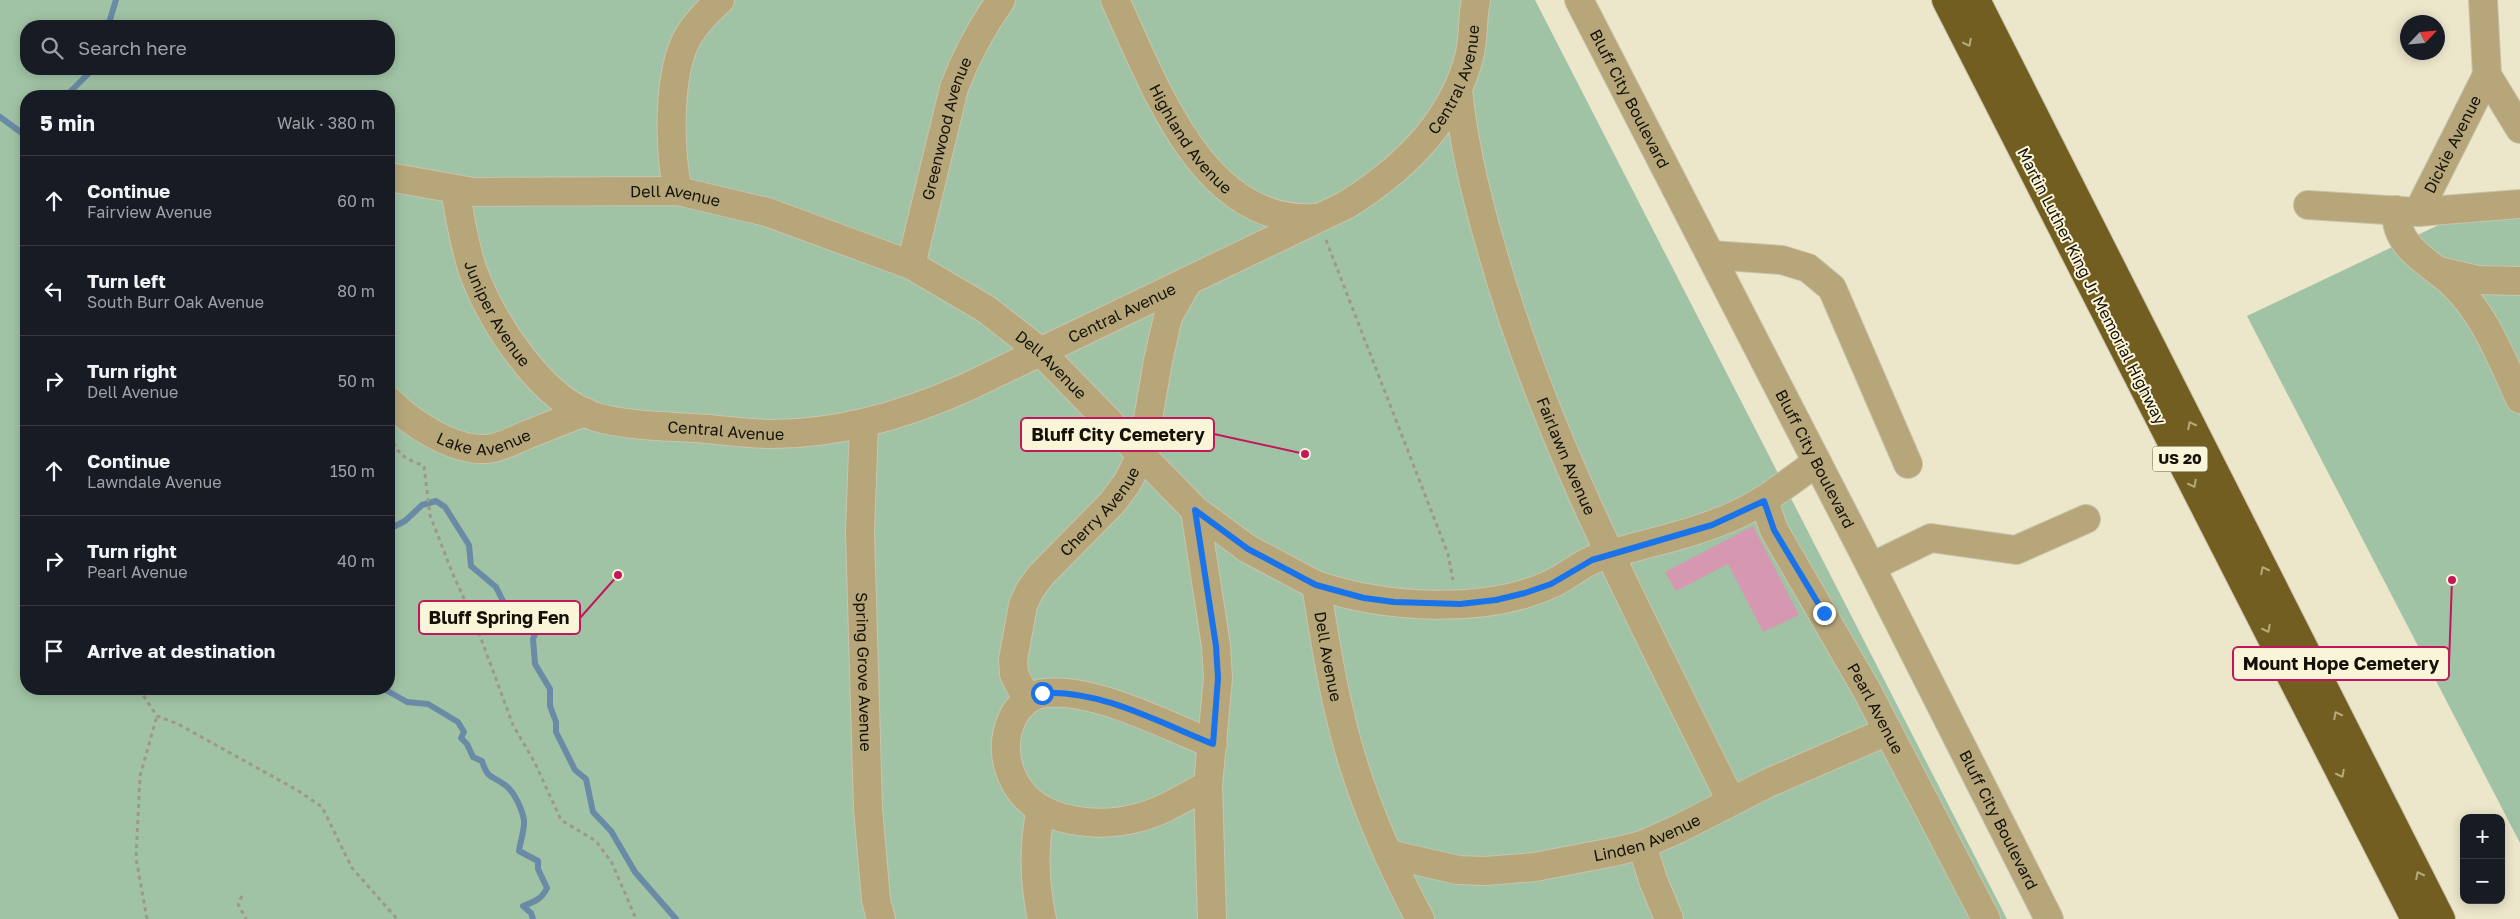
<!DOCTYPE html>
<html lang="en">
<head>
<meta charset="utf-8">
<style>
	body { margin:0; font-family:"Golos Text",sans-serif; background:#20242c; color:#f1f3f6 }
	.controls { position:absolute; right:15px; bottom:15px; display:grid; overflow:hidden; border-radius:10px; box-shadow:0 2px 12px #0003 }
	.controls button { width:45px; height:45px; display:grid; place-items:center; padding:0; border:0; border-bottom:1px solid #363941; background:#171b24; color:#f1f3f6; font:25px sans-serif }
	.compass { position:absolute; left:2400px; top:15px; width:45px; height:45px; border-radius:50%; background:#171b24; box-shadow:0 2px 12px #0003; rotate:64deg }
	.stop { position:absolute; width:15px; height:15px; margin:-11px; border:4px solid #1a73e8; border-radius:50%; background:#fff }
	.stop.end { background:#1a73e8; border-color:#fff; box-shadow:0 1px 5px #0008 }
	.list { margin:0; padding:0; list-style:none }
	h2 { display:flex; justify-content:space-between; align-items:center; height:65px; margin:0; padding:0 20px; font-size:21px }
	h2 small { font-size:16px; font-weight:400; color:#9ea1a6 }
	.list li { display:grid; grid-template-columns:32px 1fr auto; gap:15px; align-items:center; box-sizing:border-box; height:90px; padding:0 20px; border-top:1px solid #363941 }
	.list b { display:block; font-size:19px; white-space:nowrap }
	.list p { margin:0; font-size:16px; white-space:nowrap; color:#9ea1a6 }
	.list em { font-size:16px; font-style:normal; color:#9ea1a6 }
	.icon { flex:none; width:28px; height:28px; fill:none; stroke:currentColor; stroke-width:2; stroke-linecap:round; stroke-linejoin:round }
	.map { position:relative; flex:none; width:2520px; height:919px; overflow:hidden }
	.search { position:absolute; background:#171b24; box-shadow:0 2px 12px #0003; left:20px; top:20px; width:375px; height:55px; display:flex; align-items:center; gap:12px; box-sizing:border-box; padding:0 18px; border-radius:20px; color:#9ea1a6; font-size:19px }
	.panel { position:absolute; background:#171b24; box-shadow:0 2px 12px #0003; left:20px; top:90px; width:375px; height:605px; border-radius:20px }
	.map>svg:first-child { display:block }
	.green { fill:#a1c3a5; fill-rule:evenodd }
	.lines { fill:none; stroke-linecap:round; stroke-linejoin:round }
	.stream { stroke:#6a8ba6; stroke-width:6 }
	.building { fill:#d698b0 }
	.minor-casing { stroke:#c9c4ac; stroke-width:30 }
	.highway-casing { stroke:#c9c4ac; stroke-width:30 }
	.path { stroke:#9e9984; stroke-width:3; stroke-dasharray:4 4; stroke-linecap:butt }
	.minor { stroke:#b6a67a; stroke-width:28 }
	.highway { stroke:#725e20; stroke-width:28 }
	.oneway { stroke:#b6a97c }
	.route { stroke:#1a73e8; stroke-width:6 }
	.labels { text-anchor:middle; stroke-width:4; stroke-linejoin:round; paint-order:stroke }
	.shield { fill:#faf4d8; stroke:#595646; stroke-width:1 }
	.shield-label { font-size:15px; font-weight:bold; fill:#141208 }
	.street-label { font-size:16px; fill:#141208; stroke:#faf4d8 }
	.leader { fill:none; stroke:#c2185b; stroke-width:2 }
	.callout-dot { fill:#c2185b; stroke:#faf4d8; stroke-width:2 }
	.callout { fill:#faf4d8; stroke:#c2185b; stroke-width:2 }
	.callout-label { font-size:18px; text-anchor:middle; font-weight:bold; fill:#141208 }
</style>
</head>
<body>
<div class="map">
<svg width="2520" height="919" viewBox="0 0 2520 919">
	<rect width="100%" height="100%" fill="#ece6cb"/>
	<!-- green -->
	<g class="green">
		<path d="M0 0H1535L2007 919H0ZM26 26H389V69H26ZM26 96H389V689H26Z"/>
		<path d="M2520 216V843L2247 316 2447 221Z"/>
	</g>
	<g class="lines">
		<!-- stream -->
		<g class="stream">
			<path d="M108 26 116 0"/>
			<path d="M66 96 93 69"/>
			<path d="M0 117 26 136"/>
			<path d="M389 529 405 521 422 505 436 501 445 507 469 545 471 566 496 587 506 607 514 604 529 605 539 625 533 639 535 664 550 689V706L556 722V732L575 770 586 779 593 812 611 831 635 872 676 919"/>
			<path d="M389 585V589"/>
			<path d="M384 689 407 702 428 704 458 722 464 732 461 738 467 744 473 757 482 761C488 780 492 775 505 785 514 791 522 809 524 820 525 829 520 842 519 851L538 861V869L547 888C542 899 534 902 523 906L531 913 533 919"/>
		</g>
	</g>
	<!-- building -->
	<path class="building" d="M1753 526 1799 615 1763 632 1728 564 1676 591 1665 572Z"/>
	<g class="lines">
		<defs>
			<g id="minor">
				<path id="s1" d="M1115 0C1154 83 1202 226 1316 218"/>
				<path id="s2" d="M1579 0 1871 567 2049 919"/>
				<path d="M2483 0 2487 75 2520 129"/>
				<path id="s3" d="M1458 89C1463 143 1476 196 1491 247 1545 441 1643 621 1731 801"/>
				<path id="s4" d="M389 177 473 192 678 191 767 212 911 265 986 309 1041 352 1195 510 1248 549 1316 585C1324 635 1332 686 1345 735 1362 799 1389 861 1420 919"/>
				<path id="s5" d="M455 190C460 216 464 245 473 271 492 322 541 400 596 417 631 427 672 426 708 429 730 431 751 434 772 434 840 434 904 415 965 388L1346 205C1404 169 1454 121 1470 53 1474 35 1472 17 1476 0"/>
				<path d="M678 191C669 151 667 71 689 35 697 22 709 10 720 0"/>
				<path d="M2308 205 2418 212 2520 204"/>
				<path d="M2396 210C2395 248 2428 261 2452 283 2485 314 2501 358 2520 399"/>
				<path id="s6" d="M2418 212 2487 75"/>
				<path d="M1711 255 1782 260 1808 268 1832 288 1908 464"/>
				<path id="s7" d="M911 265 954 88C966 56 981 28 1001 0"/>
				<path d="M2440 271 2478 280 2520 281"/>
				<path id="s8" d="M389 401C412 424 453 451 487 449 500 448 512 441 524 436 544 428 564 420 585 412"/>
				<path id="s9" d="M864 424 860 532 868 808 876 900 881 919"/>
				<path id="s10" d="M1764 501 1774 530 1866 689 1986 919"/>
				<path d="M1195 510 1216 646 1218 678 1208 785 1212 919"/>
				<path d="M1871 567 1931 538 2016 550 2086 519"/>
				<path d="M1316 585C1384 608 1484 615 1551 584 1567 577 1580 564 1597 558 1644 543 1693 535 1738 514 1767 500 1792 480 1817 462"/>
				<path id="s11" d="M1027 700 1014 674 1013 660 1023 605 1030 590 1041 575 1112 503 1127 483 1142 454 1158 361 1168 317 1188 281"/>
				<path d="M1208 785C1185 797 1162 812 1137 818 1107 826 1067 824 1041 809 1009 790 997 750 1013 717 1019 705 1031 694 1045 693 1094 687 1167 726 1213 744"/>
				<path d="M1041 809C1033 846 1034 882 1042 919"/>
				<path d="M1642 845 1653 880 1669 919"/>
				<path id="s12" d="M1388 854 1458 870 1485 871 1535 867 1618 851 1642 845 1678 829 1768 783 1888 731"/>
			</g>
			<g id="highway">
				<path d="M1946 0 2415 919"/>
				<path d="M1976 0 2441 919"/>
			</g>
		</defs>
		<!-- minor casing -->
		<use href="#minor" class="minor-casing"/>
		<!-- highway casing -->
		<use href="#highway" class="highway-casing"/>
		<!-- path -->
		<g class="path">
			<path d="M1326 240 1448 554 1453 580"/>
			<path d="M391 435C397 456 405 458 424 466L430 515 452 572 476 625 513 725 535 763 561 820 596 841 612 863 636 919"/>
			<path d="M139 689 157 716 178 724 297 790 322 807 352 868 397 919"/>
			<path d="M242 896 238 904 246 919"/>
			<path d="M147 919 136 858 140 776 157 716"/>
		</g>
		<!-- minor -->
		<use href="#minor" class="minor"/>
		<!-- highway -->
		<use href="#highway" class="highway"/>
	</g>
	<!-- one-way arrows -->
	<defs><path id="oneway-chevron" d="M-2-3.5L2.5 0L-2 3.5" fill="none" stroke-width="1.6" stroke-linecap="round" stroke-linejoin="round" transform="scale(1.25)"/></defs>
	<g class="oneway">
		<use href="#oneway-chevron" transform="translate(1968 43) rotate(63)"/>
		<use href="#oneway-chevron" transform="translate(2191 425) rotate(-117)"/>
		<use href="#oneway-chevron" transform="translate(2193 484) rotate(63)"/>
		<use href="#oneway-chevron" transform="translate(2264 570) rotate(-117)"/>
		<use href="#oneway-chevron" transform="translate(2267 629) rotate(63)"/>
		<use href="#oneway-chevron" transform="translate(2337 715) rotate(-117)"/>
		<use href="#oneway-chevron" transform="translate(2341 774) rotate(63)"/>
		<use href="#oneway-chevron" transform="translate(2419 875) rotate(-117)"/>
	</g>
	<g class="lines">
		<!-- route -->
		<path class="route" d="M1042 693C1099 689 1161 723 1213 744L1218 678 1216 646 1195 510 1248 549 1316 585 1364 598 1394 602 1460 604 1496 600 1525 593 1551 584 1592 560 1712 525 1764 501 1774 530 1824 613"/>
	</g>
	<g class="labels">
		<!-- shield labels -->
		<rect class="shield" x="2152.5" y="446.5" width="55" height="25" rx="4"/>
		<g class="shield-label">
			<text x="2180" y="464">US 20</text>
		</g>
		<!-- street labels -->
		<g class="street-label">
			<text dy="6" stroke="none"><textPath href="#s5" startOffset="1250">Central Avenue</textPath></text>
			<text dy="6" stroke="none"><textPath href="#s2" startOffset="111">Bluff City Boulevard</textPath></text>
			<text dy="6" stroke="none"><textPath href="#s7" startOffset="141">Greenwood Avenue</textPath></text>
			<text dy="6" stroke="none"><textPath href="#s1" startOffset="159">Highland Avenue</textPath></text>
			<text dy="6" stroke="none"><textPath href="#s6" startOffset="76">Dickie Avenue</textPath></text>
			<text dy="6" stroke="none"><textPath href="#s4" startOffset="288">Dell Avenue</textPath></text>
			<text transform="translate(2092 286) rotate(63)" y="6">Martin Luther King Jr Memorial Highway</text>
			<text dy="6" stroke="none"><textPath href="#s5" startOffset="132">Juniper Avenue</textPath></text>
			<text dy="6" stroke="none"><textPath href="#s5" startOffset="830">Central Avenue</textPath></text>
			<text dy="6" stroke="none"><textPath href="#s4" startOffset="708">Dell Avenue</textPath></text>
			<text dy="6" stroke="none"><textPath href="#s5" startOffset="410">Central Avenue</textPath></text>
			<text dy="6" stroke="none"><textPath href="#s8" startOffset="109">Lake Avenue</textPath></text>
			<text dy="6" stroke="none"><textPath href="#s3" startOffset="384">Fairlawn Avenue</textPath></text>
			<text dy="6" stroke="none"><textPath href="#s2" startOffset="516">Bluff City Boulevard</textPath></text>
			<text dy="6" stroke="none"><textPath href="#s11" startOffset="221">Cherry Avenue</textPath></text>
			<text dy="6" stroke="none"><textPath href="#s4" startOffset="1128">Dell Avenue</textPath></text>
			<text dy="6" stroke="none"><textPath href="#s9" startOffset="248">Spring Grove Avenue</textPath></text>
			<text dy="6" stroke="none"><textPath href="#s10" startOffset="236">Pearl Avenue</textPath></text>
			<text dy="6" stroke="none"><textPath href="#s2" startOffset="921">Bluff City Boulevard</textPath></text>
			<text dy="6" stroke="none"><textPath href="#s12" startOffset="265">Linden Avenue</textPath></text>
		</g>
	</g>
	<!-- callouts -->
	<path class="leader" d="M1305 454L1214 434M618 575L580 618M2452 580L2449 664"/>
	<g class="callout-dot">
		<circle cx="1305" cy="454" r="5"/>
		<circle cx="618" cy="575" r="5"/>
		<circle cx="2452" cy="580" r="5"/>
	</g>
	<g class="callout">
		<rect x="1021" y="418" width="193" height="33" rx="5"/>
		<rect x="419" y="601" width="161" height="33" rx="5"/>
		<rect x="2233" y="647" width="216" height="33" rx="5"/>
	</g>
	<g class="callout-label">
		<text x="1118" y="441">Bluff City Cemetery</text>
		<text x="499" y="624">Bluff Spring Fen</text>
		<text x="2341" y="670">Mount Hope Cemetery</text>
	</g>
</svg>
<div class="controls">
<button>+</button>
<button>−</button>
</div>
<svg class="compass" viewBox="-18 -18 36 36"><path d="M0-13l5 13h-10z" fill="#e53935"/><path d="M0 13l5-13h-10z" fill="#9ea1a6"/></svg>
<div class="stop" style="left:1042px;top:693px"></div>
<div class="stop end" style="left:1824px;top:613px"></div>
<div class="search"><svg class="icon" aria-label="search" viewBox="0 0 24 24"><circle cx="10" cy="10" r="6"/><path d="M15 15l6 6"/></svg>Search here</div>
<section class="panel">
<h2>5 min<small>Walk · 380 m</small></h2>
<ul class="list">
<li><svg class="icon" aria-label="ahead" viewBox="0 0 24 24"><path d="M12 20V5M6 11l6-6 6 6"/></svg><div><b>Continue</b><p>Fairview Avenue</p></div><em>60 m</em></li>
<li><svg class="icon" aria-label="left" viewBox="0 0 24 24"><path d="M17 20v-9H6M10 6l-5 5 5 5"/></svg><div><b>Turn left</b><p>South Burr Oak Avenue</p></div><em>80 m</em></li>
<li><svg class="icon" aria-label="right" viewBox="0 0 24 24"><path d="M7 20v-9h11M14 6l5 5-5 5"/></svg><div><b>Turn right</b><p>Dell Avenue</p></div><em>50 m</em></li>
<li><svg class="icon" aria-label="ahead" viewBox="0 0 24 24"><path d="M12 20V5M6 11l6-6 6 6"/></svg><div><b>Continue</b><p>Lawndale Avenue</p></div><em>150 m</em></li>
<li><svg class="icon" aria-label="right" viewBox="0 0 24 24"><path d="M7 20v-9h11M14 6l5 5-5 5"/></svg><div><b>Turn right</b><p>Pearl Avenue</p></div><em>40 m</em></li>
<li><svg class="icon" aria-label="arrive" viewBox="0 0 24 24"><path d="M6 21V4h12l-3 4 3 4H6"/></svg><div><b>Arrive at destination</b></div></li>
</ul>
</section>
</div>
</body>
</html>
